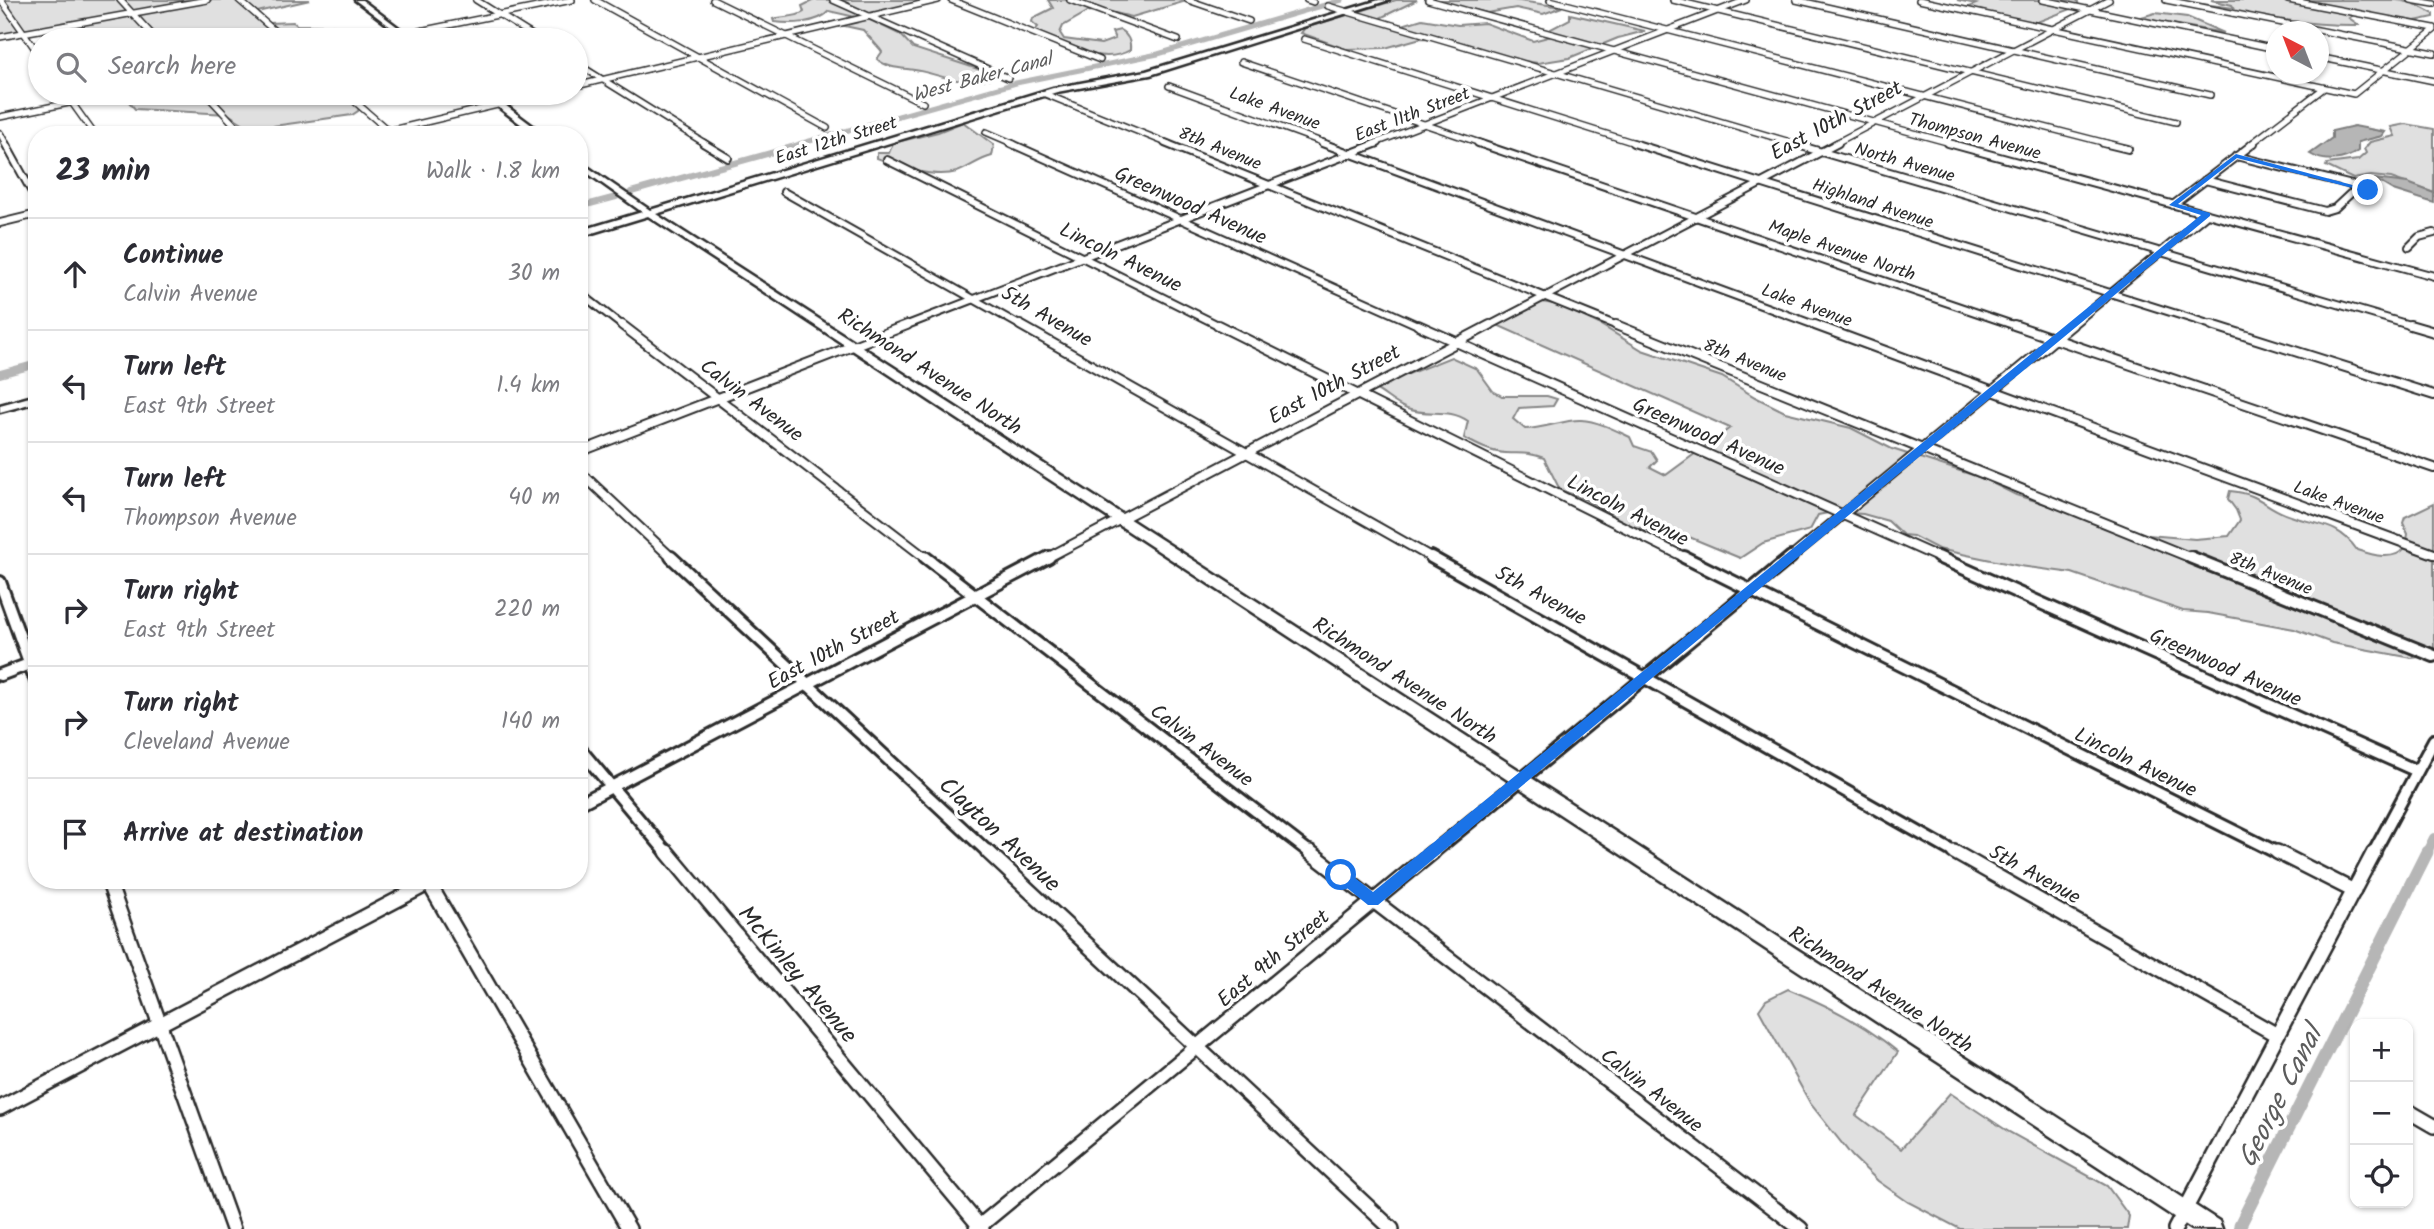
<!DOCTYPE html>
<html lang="en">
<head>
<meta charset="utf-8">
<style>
	body { margin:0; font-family:Kalam,sans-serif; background:#f2f2f3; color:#2b2b33 }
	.controls { position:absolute; right:21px; bottom:21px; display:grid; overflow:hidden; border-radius:14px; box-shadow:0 2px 5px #0004 }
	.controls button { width:63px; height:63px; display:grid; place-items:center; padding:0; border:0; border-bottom:2px solid #e1e1e2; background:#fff; color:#2b2b33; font:35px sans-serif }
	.compass { position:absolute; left:2266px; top:21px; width:63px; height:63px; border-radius:50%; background:#fff; box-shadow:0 2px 5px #0004; rotate:318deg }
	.stop { position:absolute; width:21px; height:21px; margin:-16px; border:5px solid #1a73e8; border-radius:50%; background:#fff }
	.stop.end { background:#1a73e8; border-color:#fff; box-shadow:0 2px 7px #0008 }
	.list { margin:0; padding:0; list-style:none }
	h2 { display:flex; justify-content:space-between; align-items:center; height:91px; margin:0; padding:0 28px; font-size:30px }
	h2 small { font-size:23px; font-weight:400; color:#7c7c81 }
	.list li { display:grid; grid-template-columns:46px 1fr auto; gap:21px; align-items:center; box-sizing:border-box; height:112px; padding:0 28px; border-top:2px solid #e1e1e2 }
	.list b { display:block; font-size:26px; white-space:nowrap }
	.list p { margin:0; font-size:23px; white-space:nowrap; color:#7c7c81 }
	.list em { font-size:23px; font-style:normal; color:#7c7c81 }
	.icon { flex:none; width:38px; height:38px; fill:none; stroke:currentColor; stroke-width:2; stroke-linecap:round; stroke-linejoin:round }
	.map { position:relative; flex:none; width:2434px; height:1229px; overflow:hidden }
	.search { position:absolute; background:#fff; box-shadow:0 2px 5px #0004; left:28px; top:28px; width:560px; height:77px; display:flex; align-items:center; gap:18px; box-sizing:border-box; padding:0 24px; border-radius:38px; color:#7c7c81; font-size:26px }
	.panel { position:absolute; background:#fff; box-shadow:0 2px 5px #0004; left:28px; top:126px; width:560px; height:763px; border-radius:28px }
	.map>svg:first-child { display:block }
	.green { fill:#e0e0e0; stroke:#868686; stroke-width:2 }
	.water { fill:#b6b6b6; stroke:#7e7e7e; stroke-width:2 }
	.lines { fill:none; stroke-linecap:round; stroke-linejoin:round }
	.canal-far4 { stroke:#b6b6b6; stroke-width:5 }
	.canal-far3 { stroke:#b6b6b6; stroke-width:6 }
	.canal-far2 { stroke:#b6b6b6; stroke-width:8 }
	.canal-far1 { stroke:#b6b6b6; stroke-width:10 }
	.canal { stroke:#b6b6b6; stroke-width:13 }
	.street-far4-casing { stroke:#2b2b2b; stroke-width:8 }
	.street-far3-casing { stroke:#2b2b2b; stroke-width:10 }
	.street-far2-casing { stroke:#2b2b2b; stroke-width:12 }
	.street-far1-casing { stroke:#2b2b2b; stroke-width:16 }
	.street-casing { stroke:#2b2b2b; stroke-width:18 }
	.secondary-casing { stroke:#2b2b2b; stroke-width:5 }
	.street-far4 { stroke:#fff; stroke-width:5 }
	.street-far3 { stroke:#fff; stroke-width:6 }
	.street-far2 { stroke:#fff; stroke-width:8 }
	.street-far1 { stroke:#fff; stroke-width:10 }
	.street { stroke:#fff; stroke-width:13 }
	.secondary { fill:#fff; fill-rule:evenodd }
	.route { fill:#1a73e8 }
	.labels { text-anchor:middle; stroke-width:7; stroke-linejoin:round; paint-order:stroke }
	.far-street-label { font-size:18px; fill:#2b2b2b; stroke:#fff }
	.far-water-label { font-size:19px; font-style:italic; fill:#5c5c5c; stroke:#fff }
	.street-label { font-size:21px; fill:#2b2b2b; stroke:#fff }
	.near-street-label { font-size:24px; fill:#2b2b2b; stroke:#fff }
	.near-water-label { font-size:28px; font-style:italic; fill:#5c5c5c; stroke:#fff }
</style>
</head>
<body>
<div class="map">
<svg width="2434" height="1229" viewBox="0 0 2434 1229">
	<rect width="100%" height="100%" fill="#fff"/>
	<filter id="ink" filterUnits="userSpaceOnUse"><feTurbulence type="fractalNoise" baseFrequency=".0143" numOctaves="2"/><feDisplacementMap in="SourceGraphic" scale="14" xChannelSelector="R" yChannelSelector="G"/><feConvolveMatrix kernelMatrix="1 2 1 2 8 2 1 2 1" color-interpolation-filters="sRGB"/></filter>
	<g filter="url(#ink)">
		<!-- green -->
		<g class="green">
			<path d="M0 0H310L257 12 269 23 293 22 297 25C318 25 370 25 386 36L368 40H66L60 33 37 29 0 35Z"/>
			<path d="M814 0H939L870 17V20L901 35 913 48 984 71 991 78C966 85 950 79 925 72 909 67 890 71 877 59L882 52 880 49 863 30 840 25 851 16 829 11C818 24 790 24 774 22L773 19C782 16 796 18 804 12L802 6Z"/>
			<path d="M1048 0H1182L1186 1 1132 17 1111 12 1089 11 1063 26 1060 33 1064 39 1101 44 1115 39 1112 32 1120 30C1127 34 1131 41 1130 50 1102 67 1061 43 1033 33L1038 27 1032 22 1033 18 1053 8Z"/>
			<path d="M1396 0H1417L1376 20 1399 26 1422 19 1458 25 1485 23 1533 41 1555 35 1557 33 1549 30 1570 19V14L1645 31 1618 38 1569 58 1538 63 1509 59 1451 39 1421 38 1385 48 1346 49 1301 33 1305 28Z"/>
			<path d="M1434 0H1513L1562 7 1543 14 1516 8 1487 13Z"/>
			<path d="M1957 0H2077L2079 6 2032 24 1966 8 1976 4Z"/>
			<path d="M2171 0 2234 8 2232 5 2211 0H2397L2413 3 2434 14V17L2415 21 2357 13 2349 18 2359 25C2295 26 2233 11 2171 0Z"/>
			<path d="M2155 13 2187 17 2224 33 2138 18Z"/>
			<path d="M129 93H351L361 101 358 111 352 115 252 129 228 114 135 109 124 96Z"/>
			<path d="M963 122 994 145 992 156C979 159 969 168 957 172 932 179 898 166 877 158V153H889L893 143 938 132Z"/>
			<path d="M2406 124 2434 129V193L2391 178 2371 176 2353 179 2326 166 2327 164 2358 160 2366 153 2364 149 2370 142 2395 136 2391 127Z"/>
			<path d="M1542 302 1559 305 1599 324 1642 350 1722 377 1755 397 1785 412 1851 428 1892 449 1982 478 2016 495 2148 535 2195 539 2229 536 2240 520 2236 510 2228 499 2230 491C2260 494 2261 504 2285 514 2315 526 2337 521 2357 550 2372 555 2394 562 2406 547L2408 534 2403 523 2405 517 2434 503V655L2412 658 2332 643 2294 629 2208 613 2183 611 2072 573 2020 566 1938 549 1913 536 1903 535 1888 521 1863 514 1833 512 1818 515 1810 530 1763 543 1740 558 1682 534H1661L1632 526 1584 499 1560 490 1544 458C1528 452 1521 454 1505 453 1490 452 1477 445 1464 438L1468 421C1448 407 1430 417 1407 409 1394 404 1385 394 1373 388L1451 357 1477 369 1493 391 1502 396H1547L1557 399 1553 406 1519 408 1513 419 1525 429C1543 429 1566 419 1581 420 1598 421 1615 430 1630 437L1634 446 1652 452 1657 460 1650 467 1666 475 1730 428 1497 325Z"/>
			<path d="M1788 989C1828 1005 1864 1024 1898 1052L1856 1115 1901 1149 1950 1093 2009 1132 2107 1186 2129 1216 2127 1229H1960L1908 1202 1878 1181 1852 1156 1810 1103 1759 1010 1766 1000Z"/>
		</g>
		<!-- water -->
		<g class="water">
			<path d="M2354 126 2385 132 2382 136 2358 142V151C2344 161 2325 163 2310 154L2332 138V131Z"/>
			<path d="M2374 179 2408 183 2434 193V203L2393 190Z"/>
		</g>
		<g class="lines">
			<!-- canal-far4 -->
			<path class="canal-far4" d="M799 144 1016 83 1158 54 1342 0"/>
			<!-- canal-far3 -->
			<g class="canal-far3">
				<path d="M631 192 806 143"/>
				<path d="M579 207 616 197"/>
			</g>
			<!-- canal-far2 -->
			<path class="canal-far2" d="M0 374 37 364"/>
			<!-- canal-far1 -->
			<path class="canal-far1" d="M2426 854 2434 838"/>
			<!-- canal -->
			<path class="canal" d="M2240 1225 2427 852"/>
			<defs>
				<g id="street-far4">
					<path d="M1 0 40 56"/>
					<path d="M120 0 157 40"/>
					<path d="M239 0 285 40"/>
					<path d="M476 0 540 40"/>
					<path d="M595 0 827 128"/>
					<path d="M713 0 923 103"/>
					<path d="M833 0 1008 78"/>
					<path d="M951 0 1100 60"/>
					<path d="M1070 0 1178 40"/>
					<path d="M1188 0 1249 21"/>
					<path d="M1307 0 1313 2"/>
					<path d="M1428 0 1954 144"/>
					<path d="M1550 0 2110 144"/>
					<path d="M1673 0 2176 122"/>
					<path d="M1796 0 2210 95"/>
					<path d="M1919 0 2354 94 2434 30"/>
					<path d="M2043 0 2276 49"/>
					<path d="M2166 0 2434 53"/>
					<path d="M2288 0 2434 28"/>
					<path d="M2411 0 2434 4"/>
					<path d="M1328 6 1797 144"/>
					<path d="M0 37 207 0"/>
					<path d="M1304 39 1638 144"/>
					<path d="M375 40 572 0"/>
					<path d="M2318 57 2434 81"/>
					<path d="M1241 62 1483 144"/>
					<path d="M576 63 706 144"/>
					<path d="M576 86 938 0"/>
					<path d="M1169 86 1327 144"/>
					<path d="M65 93 95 135"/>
					<path d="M205 93 244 135"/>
					<path d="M345 93 390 132"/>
					<path d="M1045 94 1169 144"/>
					<path d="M0 117 118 93"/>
					<path d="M986 132 1014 144"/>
					<path d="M0 133 6 144"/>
					<path d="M371 135 548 93"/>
					<path d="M1373 144 1746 0"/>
					<path d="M1834 144 2109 0"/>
					<path d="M2251 144 2324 88"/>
				</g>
				<g id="street-far3">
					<path d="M5 143 37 201"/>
					<path d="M703 143 728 158"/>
					<path d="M1010 143 1422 327"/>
					<path d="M1165 143 1620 327"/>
					<path d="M1322 143 1820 327"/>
					<path d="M1478 143 2019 327"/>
					<path d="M1633 143 2218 327"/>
					<path d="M1791 143 2416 327"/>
					<path d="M1948 143 2434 276"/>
					<path d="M2103 143 2128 149"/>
					<path d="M2236 156 2368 189"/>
					<path d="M887 160 1222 327"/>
					<path d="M2205 180 2325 211 2335 208 2350 194"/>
					<path d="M784 192 1023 327"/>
					<path d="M2173 205 2254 143"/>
					<path d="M0 223 37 214"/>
					<path d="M2409 247 2419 237 2434 233"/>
					<path d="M579 292 624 327"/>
					<path d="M902 327 1378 143"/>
					<path d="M1487 327 1838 143"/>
					<path d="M2070 327 2207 214"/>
				</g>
				<g id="street-far2">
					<path d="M622 325 927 559"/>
					<path d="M1020 325 1434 559"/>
					<path d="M1218 325 1688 559"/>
					<path d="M1418 325 1942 559"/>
					<path d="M1616 325 2194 559"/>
					<path d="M1815 325 2434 554"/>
					<path d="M2014 325 2434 468"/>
					<path d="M2212 325 2434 395"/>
					<path d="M2410 325 2434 332"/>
					<path d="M579 452 907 325"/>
					<path d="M579 471 673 559"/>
					<path d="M1045 559 1490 325"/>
					<path d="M1789 559 2072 325"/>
				</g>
				<g id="street-far1">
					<path d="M671 557 990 854"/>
					<path d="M925 557 1312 854"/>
					<path d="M1431 557 1957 854"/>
					<path d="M1684 557 2280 854"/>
					<path d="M1938 557 2417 771"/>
					<path d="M2190 557 2434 656"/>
					<path d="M0 582 37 684"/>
					<path d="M0 675 37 661"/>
					<path d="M579 748 668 854"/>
					<path d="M579 804 1049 557"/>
					<path d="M1431 854 1791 557"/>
					<path d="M2373 854 2434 740"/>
				</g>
				<g id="street">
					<path d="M667 852 982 1229"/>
					<path d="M988 852 1392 1229"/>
					<path d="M1310 852 1801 1229"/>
					<path d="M1954 852 2277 1035"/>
					<path d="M2277 852 2354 891"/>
					<path d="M108 880 233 1229"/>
					<path d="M427 880 629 1229"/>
					<path d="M0 1108 435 880"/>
					<path d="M2408 1111 2434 1126"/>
					<path d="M976 1229 1433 852"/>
					<path d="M2175 1229 2374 852"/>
				</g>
				<g id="secondary">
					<path d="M355 0H362L415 40H408Z"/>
					<path d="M1379 0H1389L1150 75 1057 92 656 214 2219 1221 2222 1229H2192L648 216 579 237V231L642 212 579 167V161L650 210 1053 88 1146 71Z"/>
					<path d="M480 93H489L545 135H535Z"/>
					<path d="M37 395V402L0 412V405Z"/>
				</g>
			</defs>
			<!-- street-far4 casing -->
			<use href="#street-far4" class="street-far4-casing"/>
			<!-- street-far3 casing -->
			<use href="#street-far3" class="street-far3-casing"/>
			<!-- street-far2 casing -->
			<use href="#street-far2" class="street-far2-casing"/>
			<!-- street-far1 casing -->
			<use href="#street-far1" class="street-far1-casing"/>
			<!-- street casing -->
			<use href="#street" class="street-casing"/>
			<!-- secondary casing -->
			<use href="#secondary" class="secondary-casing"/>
			<!-- street-far4 -->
			<use href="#street-far4" class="street-far4"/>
			<!-- street-far3 -->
			<use href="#street-far3" class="street-far3"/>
			<!-- street-far2 -->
			<use href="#street-far2" class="street-far2"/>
			<!-- street-far1 -->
			<use href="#street-far1" class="street-far1"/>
			<!-- street -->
			<use href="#street" class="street"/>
			<!-- secondary -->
			<use href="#secondary" class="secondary"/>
		</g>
	</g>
	<!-- route -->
	<path class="route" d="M2236 154 2371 190 2368 192 2237 158 2178 204 2210 213V216L1378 905H1368L1336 879V871H1346L1373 892 2201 215 2169 205Z"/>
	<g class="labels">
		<!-- far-street labels -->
		<g class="far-street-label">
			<text transform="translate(1275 108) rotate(20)" y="6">Lake Avenue</text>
			<text transform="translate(1412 114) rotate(-21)" y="6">East 11th Street</text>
			<text transform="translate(1975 136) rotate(15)" y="6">Thompson Avenue</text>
			<text transform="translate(836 140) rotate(-17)" y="6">East 12th Street</text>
			<text transform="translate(1220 148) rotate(22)" y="6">8th Avenue</text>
			<text transform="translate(1905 162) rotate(16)" y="6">North Avenue</text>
			<text transform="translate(1873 203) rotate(18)" y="6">Highland Avenue</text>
			<text transform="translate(1842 250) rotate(19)" y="6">Maple Avenue North</text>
			<text transform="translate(1807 305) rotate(20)" y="6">Lake Avenue</text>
			<text transform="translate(1745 360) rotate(22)" y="6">8th Avenue</text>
			<text transform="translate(2339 502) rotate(20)" y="6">Lake Avenue</text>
			<text transform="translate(2271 573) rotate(22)" y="6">8th Avenue</text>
		</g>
		<!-- far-water labels -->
		<g class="far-water-label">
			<text transform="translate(982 76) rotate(-15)" y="7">West Baker Canal</text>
		</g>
		<!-- street labels -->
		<g class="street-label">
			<text transform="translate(1836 120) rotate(-28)" y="7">East 10th Street</text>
			<text transform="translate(1191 205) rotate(24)" y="7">Greenwood Avenue</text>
			<text transform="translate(1121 257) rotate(26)" y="7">Lincoln Avenue</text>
			<text transform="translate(1047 316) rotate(30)" y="7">5th Avenue</text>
			<text transform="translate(930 371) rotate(33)" y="7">Richmond Avenue North</text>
			<text transform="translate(1334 384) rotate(-28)" y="7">East 10th Street</text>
			<text transform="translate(752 400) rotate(37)" y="7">Calvin Avenue</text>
			<text transform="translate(1709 436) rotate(24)" y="7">Greenwood Avenue</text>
			<text transform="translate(1628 510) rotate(27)" y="7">Lincoln Avenue</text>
			<text transform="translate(1541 595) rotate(29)" y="7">5th Avenue</text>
			<text transform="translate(833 649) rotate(-28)" y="7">East 10th Street</text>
			<text transform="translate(2226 667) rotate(24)" y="7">Greenwood Avenue</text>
			<text transform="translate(1405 680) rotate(33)" y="7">Richmond Avenue North</text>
			<text transform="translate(1202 745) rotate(37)" y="7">Calvin Avenue</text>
			<text transform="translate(2136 762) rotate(26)" y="7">Lincoln Avenue</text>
			<text transform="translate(2035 874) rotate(29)" y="7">5th Avenue</text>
			<text transform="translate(1273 958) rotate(-40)" y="7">East 9th Street</text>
			<text transform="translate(1881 989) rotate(33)" y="7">Richmond Avenue North</text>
			<text transform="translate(1652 1090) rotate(38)" y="7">Calvin Avenue</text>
		</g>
		<!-- near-street labels -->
		<g class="near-street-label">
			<text transform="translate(1000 834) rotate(43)" y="8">Clayton Avenue</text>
			<text transform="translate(798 974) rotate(50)" y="8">McKinley Avenue</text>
		</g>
		<!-- near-water labels -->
		<g class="near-water-label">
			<text transform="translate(2279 1096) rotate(-63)" y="10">George Canal</text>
		</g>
	</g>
</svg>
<div class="controls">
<button>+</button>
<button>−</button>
<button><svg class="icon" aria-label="locate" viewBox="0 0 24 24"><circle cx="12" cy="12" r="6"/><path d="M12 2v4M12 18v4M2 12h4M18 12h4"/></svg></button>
</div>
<svg class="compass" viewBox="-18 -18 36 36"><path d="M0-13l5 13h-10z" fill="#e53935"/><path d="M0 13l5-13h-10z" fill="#7c7c81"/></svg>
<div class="stop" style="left:1341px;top:875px"></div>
<div class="stop end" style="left:2368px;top:190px"></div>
<div class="search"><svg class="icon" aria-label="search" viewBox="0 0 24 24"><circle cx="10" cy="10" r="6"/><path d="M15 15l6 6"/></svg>Search here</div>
<section class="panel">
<h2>23 min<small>Walk · 1.8 km</small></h2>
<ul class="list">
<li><svg class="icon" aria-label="ahead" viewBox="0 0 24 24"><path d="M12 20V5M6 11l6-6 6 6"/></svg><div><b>Continue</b><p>Calvin Avenue</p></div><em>30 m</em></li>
<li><svg class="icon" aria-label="left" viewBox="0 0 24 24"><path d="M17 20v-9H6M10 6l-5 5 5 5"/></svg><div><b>Turn left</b><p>East 9th Street</p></div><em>1.4 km</em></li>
<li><svg class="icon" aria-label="left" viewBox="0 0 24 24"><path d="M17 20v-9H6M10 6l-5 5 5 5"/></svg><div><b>Turn left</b><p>Thompson Avenue</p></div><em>40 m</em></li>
<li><svg class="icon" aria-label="right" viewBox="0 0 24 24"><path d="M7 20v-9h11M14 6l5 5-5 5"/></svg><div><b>Turn right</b><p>East 9th Street</p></div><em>220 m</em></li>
<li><svg class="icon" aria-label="right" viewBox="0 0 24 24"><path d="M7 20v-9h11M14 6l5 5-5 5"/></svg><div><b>Turn right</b><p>Cleveland Avenue</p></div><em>140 m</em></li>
<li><svg class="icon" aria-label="arrive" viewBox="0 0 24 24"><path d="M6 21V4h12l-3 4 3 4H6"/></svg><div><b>Arrive at destination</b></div></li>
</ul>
</section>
</div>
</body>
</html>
